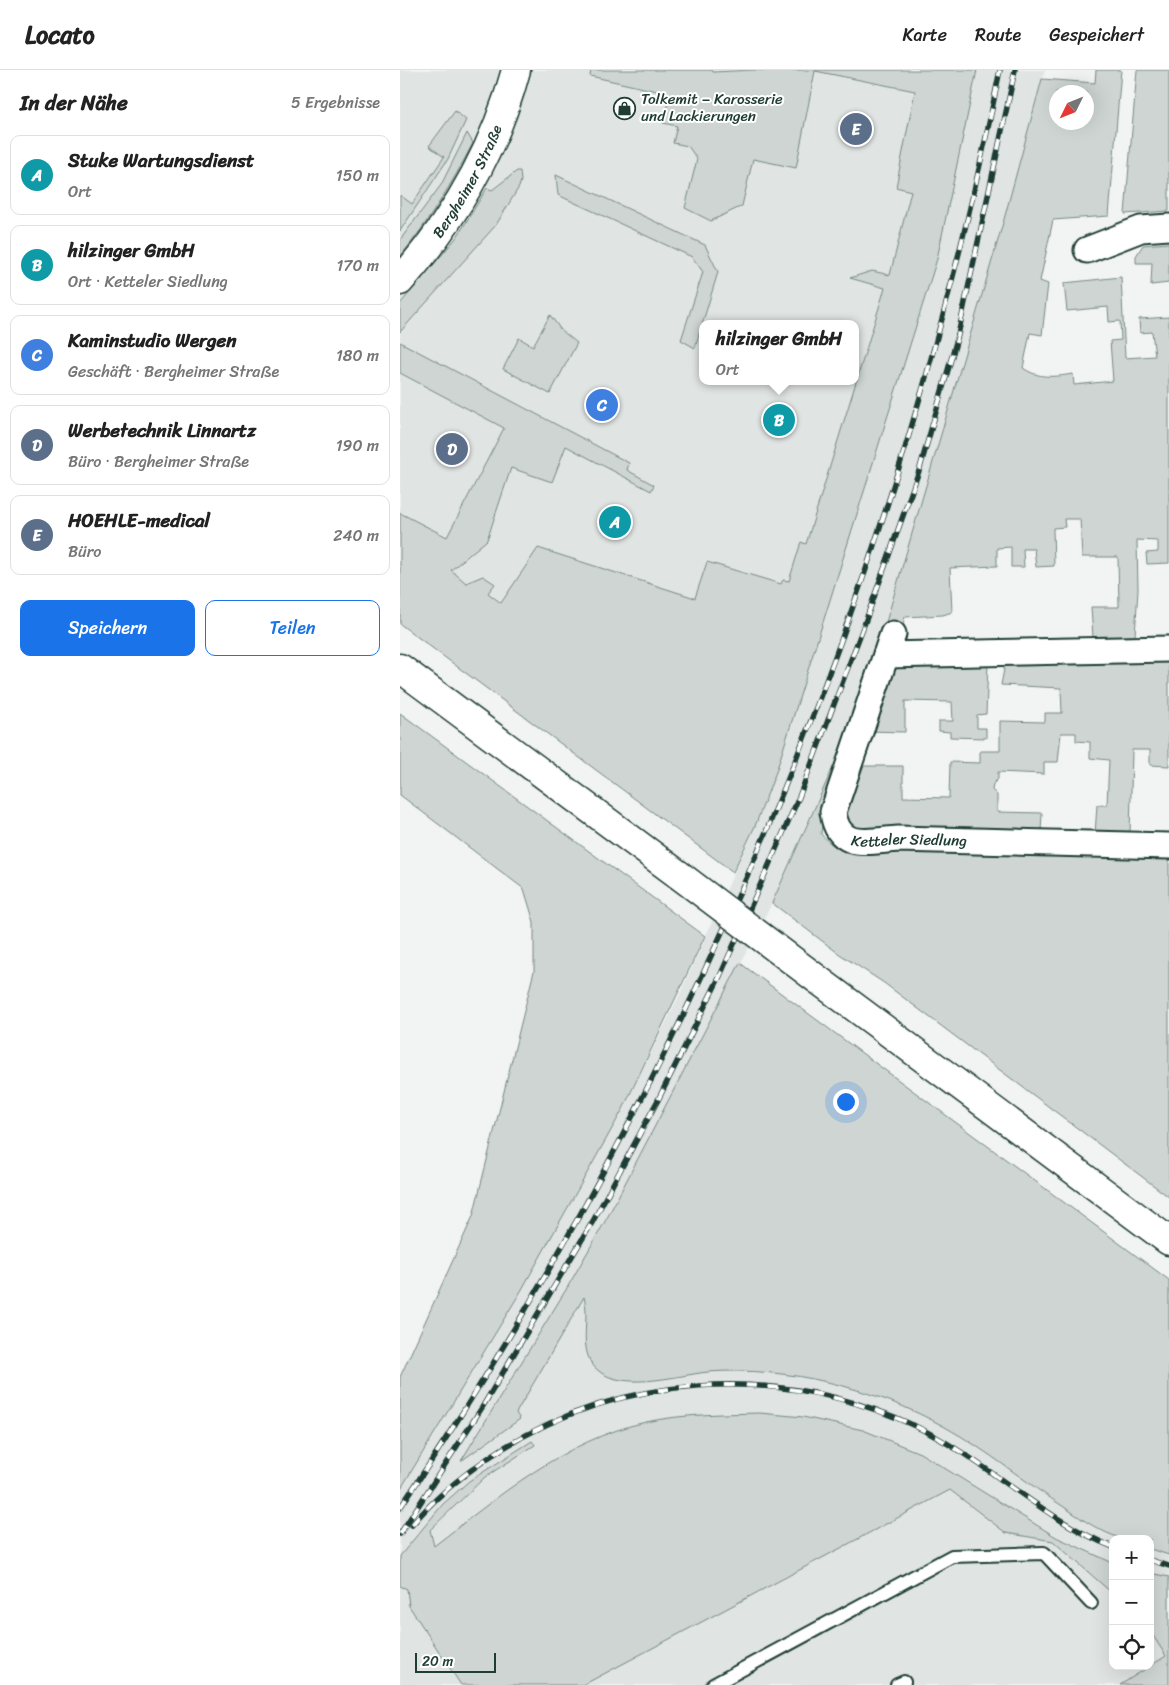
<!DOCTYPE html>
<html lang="de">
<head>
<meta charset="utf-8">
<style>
	body { margin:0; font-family:Sriracha,sans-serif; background:#f6f6f6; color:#222 }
	.controls { position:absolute; right:15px; bottom:15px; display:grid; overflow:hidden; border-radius:10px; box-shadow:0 5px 20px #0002 }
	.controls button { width:45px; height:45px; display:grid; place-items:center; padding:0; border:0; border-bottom:1px solid #e0e0e0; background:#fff; color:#222; font:25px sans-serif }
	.compass { position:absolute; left:649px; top:15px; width:45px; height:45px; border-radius:50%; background:#fff; box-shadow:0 5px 20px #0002; rotate:227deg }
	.scale { position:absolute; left:15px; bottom:12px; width:81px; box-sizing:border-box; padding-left:5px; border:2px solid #1f3d34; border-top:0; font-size:14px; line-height:18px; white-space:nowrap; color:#1f3d34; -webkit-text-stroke:4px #fff; paint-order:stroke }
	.you { position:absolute; left:445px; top:1031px; width:18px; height:18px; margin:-12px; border:4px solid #fff; border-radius:50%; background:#1a73e8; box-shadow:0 0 0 8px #1a73e833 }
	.badge { display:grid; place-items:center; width:32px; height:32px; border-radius:50%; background:#1a73e8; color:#fff; font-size:16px; font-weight:700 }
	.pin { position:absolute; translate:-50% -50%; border:2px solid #fff; box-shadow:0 1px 5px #0006 }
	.popup { position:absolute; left:299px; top:250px; width:160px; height:65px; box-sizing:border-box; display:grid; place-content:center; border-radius:10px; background:#fff; filter:drop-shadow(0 1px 4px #0005); font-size:16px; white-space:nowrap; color:#767676 }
	.popup b { font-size:19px; color:#222 }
	.popup::after { content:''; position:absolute; left:50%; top:100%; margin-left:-10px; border:10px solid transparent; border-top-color:#fff }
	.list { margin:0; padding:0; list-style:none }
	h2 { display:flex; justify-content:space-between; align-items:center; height:65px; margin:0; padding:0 20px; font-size:21px }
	h2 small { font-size:16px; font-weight:400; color:#767676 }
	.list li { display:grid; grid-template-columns:32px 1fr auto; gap:15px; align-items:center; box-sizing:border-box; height:80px; margin:0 10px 10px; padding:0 10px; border:1px solid #e0e0e0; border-radius:10px }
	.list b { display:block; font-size:19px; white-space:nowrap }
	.list p { margin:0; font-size:16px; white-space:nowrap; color:#767676 }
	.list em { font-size:16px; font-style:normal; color:#767676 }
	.actions { display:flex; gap:10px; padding:15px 20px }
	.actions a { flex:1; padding:11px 0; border:1px solid #1a73e8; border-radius:10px; text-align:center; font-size:18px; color:#1a73e8 }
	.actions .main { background:#1a73e8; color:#fff }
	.icon { flex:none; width:28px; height:28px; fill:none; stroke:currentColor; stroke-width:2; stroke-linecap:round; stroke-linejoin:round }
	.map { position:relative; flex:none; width:769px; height:1615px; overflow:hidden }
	header { display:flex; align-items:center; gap:30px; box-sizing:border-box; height:70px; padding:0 25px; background:#fff; border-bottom:1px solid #e0e0e0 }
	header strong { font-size:24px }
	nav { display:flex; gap:28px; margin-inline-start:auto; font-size:18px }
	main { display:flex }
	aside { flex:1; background:#fff }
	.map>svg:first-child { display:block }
	.built { fill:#e0e4e3; fill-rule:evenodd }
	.green { fill:#ced5d3; stroke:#768984; fill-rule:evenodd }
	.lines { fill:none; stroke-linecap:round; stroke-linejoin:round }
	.service-casing { stroke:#1f3d34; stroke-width:16 }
	.minor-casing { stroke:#1f3d34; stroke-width:29 }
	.tertiary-casing { stroke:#1f3d34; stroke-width:31 }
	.primary-casing { stroke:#1f3d34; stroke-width:31 }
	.service { stroke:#fff; stroke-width:12 }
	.minor { stroke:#fff; stroke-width:25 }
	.tertiary { stroke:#fff; stroke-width:28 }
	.primary { stroke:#fff; stroke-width:28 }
	.rail-casing { stroke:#1f3d34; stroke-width:5.5 }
	.rail { stroke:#fff; stroke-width:4; stroke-dasharray:11; stroke-linecap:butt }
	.primary-bridge-casing { stroke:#1f3d34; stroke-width:31; stroke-linecap:butt }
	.primary-bridge { stroke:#fff; stroke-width:28 }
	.labels { text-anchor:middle; stroke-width:4; stroke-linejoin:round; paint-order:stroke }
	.poi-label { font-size:15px; fill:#1f3d34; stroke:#fff; text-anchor:start }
	.street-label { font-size:15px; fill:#1f3d34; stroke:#fff }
</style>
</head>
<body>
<header>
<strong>Locato</strong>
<nav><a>Karte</a><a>Route</a><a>Gespeichert</a></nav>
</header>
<main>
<aside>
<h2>In der Nähe<small>5 Ergebnisse</small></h2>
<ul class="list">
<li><span class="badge" style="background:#0f9aa8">A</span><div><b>Stuke Wartungsdienst</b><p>Ort</p></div><em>150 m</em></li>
<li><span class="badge" style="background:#0f9aa8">B</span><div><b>hilzinger GmbH</b><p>Ort · Ketteler Siedlung</p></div><em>170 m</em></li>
<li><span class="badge" style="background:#3f7fe0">C</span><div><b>Kaminstudio Wergen</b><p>Geschäft · Bergheimer Straße</p></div><em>180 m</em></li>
<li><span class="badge" style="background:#5c6f8a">D</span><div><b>Werbetechnik Linnartz</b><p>Büro · Bergheimer Straße</p></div><em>190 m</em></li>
<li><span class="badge" style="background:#5c6f8a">E</span><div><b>HOEHLE-medical</b><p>Büro</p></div><em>240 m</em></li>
</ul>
<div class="actions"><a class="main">Speichern</a><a>Teilen</a></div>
</aside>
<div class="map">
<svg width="769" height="1615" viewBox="0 0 769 1615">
	<rect width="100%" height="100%" fill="#f2f3f3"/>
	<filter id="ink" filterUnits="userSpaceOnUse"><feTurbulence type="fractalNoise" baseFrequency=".02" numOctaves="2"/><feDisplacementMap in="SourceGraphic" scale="10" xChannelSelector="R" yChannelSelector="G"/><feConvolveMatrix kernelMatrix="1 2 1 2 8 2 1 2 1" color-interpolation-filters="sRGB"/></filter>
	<g filter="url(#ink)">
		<!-- built -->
		<path class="built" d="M0 0H645L539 389 452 655 372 833 207 1148 167 1218 62 1390 120 1349 116 1343 265 1082 769 1287V1615H0V1516L8 1519 30 1461 85 1407 134 1375 132 1372 69 1411 43 1434 0 1488V1420L121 1221 223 1039 278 928 355 756 0 488ZM303 254H455V311H303ZM713 1469H750V1596H713Z"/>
		<!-- green -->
		<g class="green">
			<path d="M191 0H312L313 2 353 0H577L537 189 376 702 355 756 333 802 0 554V443L47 467 104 358 0 303V272L229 393 227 400 254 415 251 421 166 376 152 412 111 398 87 470 51 500 66 513 83 506 95 514 88 523 101 533 138 478 295 528 307 492 381 514 383 510 389 511 401 472 406 474 485 218 450 208 472 201 490 205 511 121 496 117 515 21 415 1 396 98 353 89 342 136 311 151 285 138 297 89 288 76 273 73 277 56 263 53 270 24 190 6Z"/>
			<path d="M696 0H721L709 146 653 150 640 211 648 214 642 265 630 263 623 298C639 309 654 307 673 304L674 315 713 311 710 271 721 270 720 251 709 252 708 237 667 241 664 213 721 207 725 288 755 286 752 262 740 263 739 249 769 247V493L747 494 746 483 758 482V471L737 470 738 520 735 566 693 568 691 537H719L718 487H682L680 449H664L665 457 653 458 654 496 636 497 634 479H623L624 497H611V477L597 478V496L550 498 552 542 543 545 505 547 500 565 484 559 603 153 642 9 695 13ZM656 22H686V52H656Z"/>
			<path d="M737 0H769V141L725 144Z"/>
			<path d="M55 41 66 50 48 89 0 161V125L12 134 44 87 29 76Z"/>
			<path d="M67 63 73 73C52 114 29 151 0 187V170L41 115Z"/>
			<path d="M117 101H120L121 111 119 117 96 155 0 262V234L57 167 87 118 92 120Z"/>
			<path d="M156 105 305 175 318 202 295 278 281 270 303 202 292 187 158 125Z"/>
			<path d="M769 173V213L751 215 752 193H736V186L743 175Z"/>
			<path d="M150 245 161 260 177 273 150 324 103 299 119 268 133 276Z"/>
			<path d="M769 590V696L750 695V680H732L730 765 695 764 697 735H707L709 690 690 688V672L676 671V663H661L658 692H644V704L598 702V709L593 714 592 720 597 725V742L642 743 641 763 448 758 438 747 456 696H503V727L549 728 550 692 580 693V681H600V651L645 652V643H662L661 618 601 615 605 594Z"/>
			<path d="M588 594 586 644 577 645V658H586V668L550 667V662L539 661V651H553L552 632 505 631V662L467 661 489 597Z"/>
			<path d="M0 643 305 866 223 1039 121 1221 0 1420V1307L73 1146 134 901V852L124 819 0 725Z"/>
			<path d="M452 655 423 748 421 764C442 788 456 783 484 776L769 783V1127L484 913 438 883 372 833Z"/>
			<path d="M340 893 769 1210V1485L750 1479V1469C741 1469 729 1471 720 1468 701 1462 683 1450 667 1439 626 1413 587 1380 545 1357 475 1318 387 1296 308 1302 277 1305 214 1325 192 1294 179 1274 190 1249 184 1227L116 1343 120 1349 61 1391 167 1218 207 1148Z"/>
			<path d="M360 1343 403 1347 463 1360 520 1383 656 1467 713 1493V1524L653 1471 606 1463 550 1420 183 1615H61L9 1536 7 1519 0 1516V1486L43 1434 69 1411 132 1371 135 1375 85 1407 30 1460 34 1476C99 1426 164 1370 246 1352 283 1344 322 1344 360 1343Z"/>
			<path d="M750 1503 769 1507V1615H720L766 1586 750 1561Z"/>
		</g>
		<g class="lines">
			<defs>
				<g id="service">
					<path d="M313 1615 552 1486 644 1483 691 1533"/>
					<path d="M497 1615 504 1612"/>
				</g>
				<g id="minor">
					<path d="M687 180 741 159 769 157"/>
					<path id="s1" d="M493 564 433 742C438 781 468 771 498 769L769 776"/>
					<path d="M486 585 769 579"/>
				</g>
				<g id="tertiary">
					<path id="s2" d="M0 211C54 150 95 79 116 0"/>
				</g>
				<g id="primary">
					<path d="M0 598 279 805"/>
					<path d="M417 909 769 1171"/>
				</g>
			</defs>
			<!-- service casing -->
			<use href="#service" class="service-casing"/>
			<!-- minor casing -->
			<use href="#minor" class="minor-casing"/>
			<!-- tertiary casing -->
			<use href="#tertiary" class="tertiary-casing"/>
			<!-- primary casing -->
			<use href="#primary" class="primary-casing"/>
			<!-- service -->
			<use href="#service" class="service"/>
			<!-- minor -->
			<use href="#minor" class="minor"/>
			<!-- tertiary -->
			<use href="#tertiary" class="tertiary"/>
			<!-- primary -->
			<use href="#primary" class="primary"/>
			<defs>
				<g id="rail">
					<path d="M0 1438C293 1004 498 513 600 0"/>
					<path d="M12 1455C34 1428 63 1405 91 1386 217 1302 379 1293 515 1356 585 1389 640 1448 713 1477"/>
					<path d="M0 1464 83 1336 193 1151 259 1028 320 906 399 727 467 547 520 398 558 265 615 0"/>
					<path d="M750 1490 769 1496"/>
				</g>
			</defs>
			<!-- rail casing -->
			<use href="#rail" class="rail-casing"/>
			<!-- rail -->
			<use href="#rail" class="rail"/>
			<defs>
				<path id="primary-bridge" d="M279 805 417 909"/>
			</defs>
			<!-- primary-bridge casing -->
			<use href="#primary-bridge" class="primary-bridge-casing"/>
			<!-- primary-bridge -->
			<use href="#primary-bridge" class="primary-bridge"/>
		</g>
	</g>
	<!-- icons -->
	<defs>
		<symbol id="shop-ring" viewBox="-11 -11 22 22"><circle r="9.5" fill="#fff" stroke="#1f3d34" stroke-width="1.5"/><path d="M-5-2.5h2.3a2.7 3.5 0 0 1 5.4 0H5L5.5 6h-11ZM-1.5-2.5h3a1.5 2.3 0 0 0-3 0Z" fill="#1f3d34"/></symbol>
	</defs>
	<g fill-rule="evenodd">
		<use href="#shop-ring" x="212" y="26" width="25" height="25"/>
	</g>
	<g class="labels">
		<!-- poi labels -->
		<g class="poi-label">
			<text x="241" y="34">Tolkemit – Karosserie<tspan x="241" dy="17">und Lackierungen</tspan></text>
		</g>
		<!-- street labels -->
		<g class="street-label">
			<text dy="5" stroke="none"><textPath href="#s2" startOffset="121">Bergheimer Straße</textPath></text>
			<text dy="5" stroke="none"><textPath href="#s1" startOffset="281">Ketteler Siedlung</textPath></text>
		</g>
	</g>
</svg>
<div class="controls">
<button>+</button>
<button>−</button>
<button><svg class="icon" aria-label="locate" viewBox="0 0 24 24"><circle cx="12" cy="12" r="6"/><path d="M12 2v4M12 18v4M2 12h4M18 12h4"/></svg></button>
</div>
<svg class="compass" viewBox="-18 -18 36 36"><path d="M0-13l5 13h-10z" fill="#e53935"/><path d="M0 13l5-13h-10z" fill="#767676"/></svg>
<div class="scale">20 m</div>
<div class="you"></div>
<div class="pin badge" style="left:215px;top:452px;background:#0f9aa8">A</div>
<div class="pin badge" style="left:379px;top:350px;background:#0f9aa8">B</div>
<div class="popup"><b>hilzinger GmbH</b>Ort</div>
<div class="pin badge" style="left:202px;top:335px;background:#3f7fe0">C</div>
<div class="pin badge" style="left:52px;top:379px;background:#5c6f8a">D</div>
<div class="pin badge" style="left:456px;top:59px;background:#5c6f8a">E</div>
</div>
</main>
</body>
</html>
